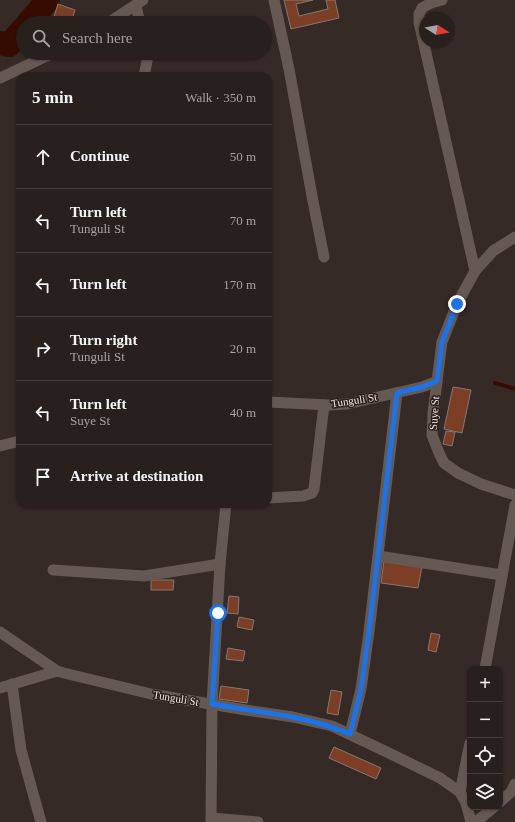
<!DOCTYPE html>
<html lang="en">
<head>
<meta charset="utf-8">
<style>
	body { margin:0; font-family:Georgia,serif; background:#302825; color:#f1f3f6 }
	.controls { position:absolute; right:12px; bottom:12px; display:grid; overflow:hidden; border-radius:8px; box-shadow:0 1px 3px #0004 }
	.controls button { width:36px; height:36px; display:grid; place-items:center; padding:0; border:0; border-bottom:1px solid #443e3b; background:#28201c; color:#f1f3f6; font:20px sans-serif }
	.compass { position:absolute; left:419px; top:12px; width:36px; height:36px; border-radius:50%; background:#28201c; box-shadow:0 1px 3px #0004; rotate:101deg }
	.stop { position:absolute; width:12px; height:12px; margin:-9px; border:3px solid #1a73e8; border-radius:50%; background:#fff }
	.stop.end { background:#1a73e8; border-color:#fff; box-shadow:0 1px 4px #0008 }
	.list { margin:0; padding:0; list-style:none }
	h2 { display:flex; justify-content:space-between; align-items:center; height:52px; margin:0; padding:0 16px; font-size:17px }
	h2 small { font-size:13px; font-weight:400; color:#a5a3a3 }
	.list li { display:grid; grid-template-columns:26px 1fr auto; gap:12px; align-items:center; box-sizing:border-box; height:64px; padding:0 16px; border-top:1px solid #443e3b }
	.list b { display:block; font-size:15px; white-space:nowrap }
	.list p { margin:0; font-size:13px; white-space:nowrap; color:#a5a3a3 }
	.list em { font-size:13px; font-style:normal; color:#a5a3a3 }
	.icon { flex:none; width:22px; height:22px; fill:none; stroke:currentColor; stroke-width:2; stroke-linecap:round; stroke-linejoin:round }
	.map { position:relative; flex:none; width:515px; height:822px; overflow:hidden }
	.search { position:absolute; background:#28201c; box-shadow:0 1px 3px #0004; left:16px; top:16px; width:256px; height:44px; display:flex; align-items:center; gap:10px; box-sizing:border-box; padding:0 14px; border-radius:22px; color:#a5a3a3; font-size:15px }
	.panel { position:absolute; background:#28201c; box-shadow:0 1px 3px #0004; left:16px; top:72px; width:256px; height:436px; border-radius:12px }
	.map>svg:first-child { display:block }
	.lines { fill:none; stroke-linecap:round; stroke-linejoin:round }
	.stream { stroke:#370c00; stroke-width:4 }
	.river { stroke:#370c00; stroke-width:24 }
	.building { fill:#7c3f26; stroke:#847772 }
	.minor { stroke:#665954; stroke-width:11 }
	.route { stroke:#1a73e8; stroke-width:5 }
	.labels { text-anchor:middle; stroke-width:3; stroke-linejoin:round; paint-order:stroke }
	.street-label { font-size:11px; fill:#efe8e5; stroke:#2b201c }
</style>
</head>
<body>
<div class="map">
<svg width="515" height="822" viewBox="0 0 515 822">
	<rect width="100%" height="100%" fill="#352a25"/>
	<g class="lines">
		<!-- stream -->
		<path class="stream" d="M495 383 515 389"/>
		<!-- river -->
		<g class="river">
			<path d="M28 23 48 0"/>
			<path d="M0 43 9 45 23 29"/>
		</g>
	</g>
	<!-- building -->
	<g class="building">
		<path d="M284 0H313L296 4 299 16 328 9 326 0H335L339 18 291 29Z"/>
		<path d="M58 4 75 10 71 23H52Z"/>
		<path d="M453 387 471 390 462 433 444 429Z"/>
		<path d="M446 431 455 432 452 446 443 444Z"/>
		<path d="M384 561 422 566 418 588 381 583Z"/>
		<path d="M151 580H174L173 590H151Z"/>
		<path d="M229 596 239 597 238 614 227 613Z"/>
		<path d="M239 617 254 620 252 630 237 627Z"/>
		<path d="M431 633 440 635 436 652 428 650Z"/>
		<path d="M228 648 245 651 243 661 226 659Z"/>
		<path d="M221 686 249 690 247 703 219 699Z"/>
		<path d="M331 690 342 692 338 715 327 713Z"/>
		<path d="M334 747 381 768 376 779 329 758Z"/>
	</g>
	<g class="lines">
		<!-- minor -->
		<g class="minor">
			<path d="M274 0 289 69 312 196 324 257"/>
			<path d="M442 0 431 3 422 8 419 14V22L475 271"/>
			<path d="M136 6 140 23"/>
			<path d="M108 23 143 0"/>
			<path d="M144 76 147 61 146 53"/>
			<path d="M0 78 53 53"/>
			<path d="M515 237 493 251 475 271 457 304 442 342 433 413 432 435 439 453 444 463 458 473 481 484 515 495"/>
			<path d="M268 402 329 405 347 404 422 387 437 381"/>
			<path d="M0 446 20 441"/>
			<path d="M268 498 303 496 312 493 314 489 324 405"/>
			<path d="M378 556 502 575"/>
			<path d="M53 570 144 576 220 564"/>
			<path d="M0 632 57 671 64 673 151 694 246 710 293 717 332 726 391 754 440 778 460 792 466 803 471 822"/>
			<path d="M485 669 515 505"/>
			<path d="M12 684 21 750 41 822"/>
			<path d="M0 688 57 671"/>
			<path d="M350 734 361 689 369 632 397 393"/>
			<path d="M460 792 470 743"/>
			<path d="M500 802 511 792 515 784"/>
			<path d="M211 818 258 822"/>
			<path d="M211 822 212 705 220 564 226 504"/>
			<path d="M476 822 494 807"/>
		</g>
	</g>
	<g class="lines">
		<!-- route -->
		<path class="route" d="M218 613 212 704C260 713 305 715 350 734L361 689 369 632 397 393 422 387 437 381 442 342 457 304"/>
	</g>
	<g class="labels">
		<!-- street labels -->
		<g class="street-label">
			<text transform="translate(354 400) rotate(-9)" y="4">Tunguli St</text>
			<text transform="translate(434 413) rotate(-86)" y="4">Suye St</text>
			<text transform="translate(176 698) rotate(10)" y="4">Tunguli St</text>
		</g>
	</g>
</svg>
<div class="controls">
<button>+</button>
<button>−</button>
<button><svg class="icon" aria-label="locate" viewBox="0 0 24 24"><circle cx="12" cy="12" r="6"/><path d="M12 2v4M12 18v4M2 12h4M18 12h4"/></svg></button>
<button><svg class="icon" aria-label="layers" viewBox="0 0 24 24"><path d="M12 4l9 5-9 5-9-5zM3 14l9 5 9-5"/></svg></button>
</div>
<svg class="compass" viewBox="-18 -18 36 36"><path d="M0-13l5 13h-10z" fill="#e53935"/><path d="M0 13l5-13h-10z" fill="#a5a3a3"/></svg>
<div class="stop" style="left:218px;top:613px"></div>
<div class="stop end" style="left:457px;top:304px"></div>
<div class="search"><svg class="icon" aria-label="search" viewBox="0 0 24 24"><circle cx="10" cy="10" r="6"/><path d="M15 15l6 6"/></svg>Search here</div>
<section class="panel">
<h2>5 min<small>Walk · 350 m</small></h2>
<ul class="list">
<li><svg class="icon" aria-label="ahead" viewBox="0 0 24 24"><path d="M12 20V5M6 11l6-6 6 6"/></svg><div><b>Continue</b></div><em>50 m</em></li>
<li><svg class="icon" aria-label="left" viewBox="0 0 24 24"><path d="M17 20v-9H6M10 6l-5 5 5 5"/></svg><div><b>Turn left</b><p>Tunguli St</p></div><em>70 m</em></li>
<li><svg class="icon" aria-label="left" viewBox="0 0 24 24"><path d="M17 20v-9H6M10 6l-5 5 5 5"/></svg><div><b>Turn left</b></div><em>170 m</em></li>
<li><svg class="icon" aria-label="right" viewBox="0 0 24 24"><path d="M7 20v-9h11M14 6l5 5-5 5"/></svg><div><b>Turn right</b><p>Tunguli St</p></div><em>20 m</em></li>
<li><svg class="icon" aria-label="left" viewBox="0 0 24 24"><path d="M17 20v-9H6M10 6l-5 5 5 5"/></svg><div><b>Turn left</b><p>Suye St</p></div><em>40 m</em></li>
<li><svg class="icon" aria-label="arrive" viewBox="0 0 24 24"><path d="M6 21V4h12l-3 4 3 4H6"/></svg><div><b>Arrive at destination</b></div></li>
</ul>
</section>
</div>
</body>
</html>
